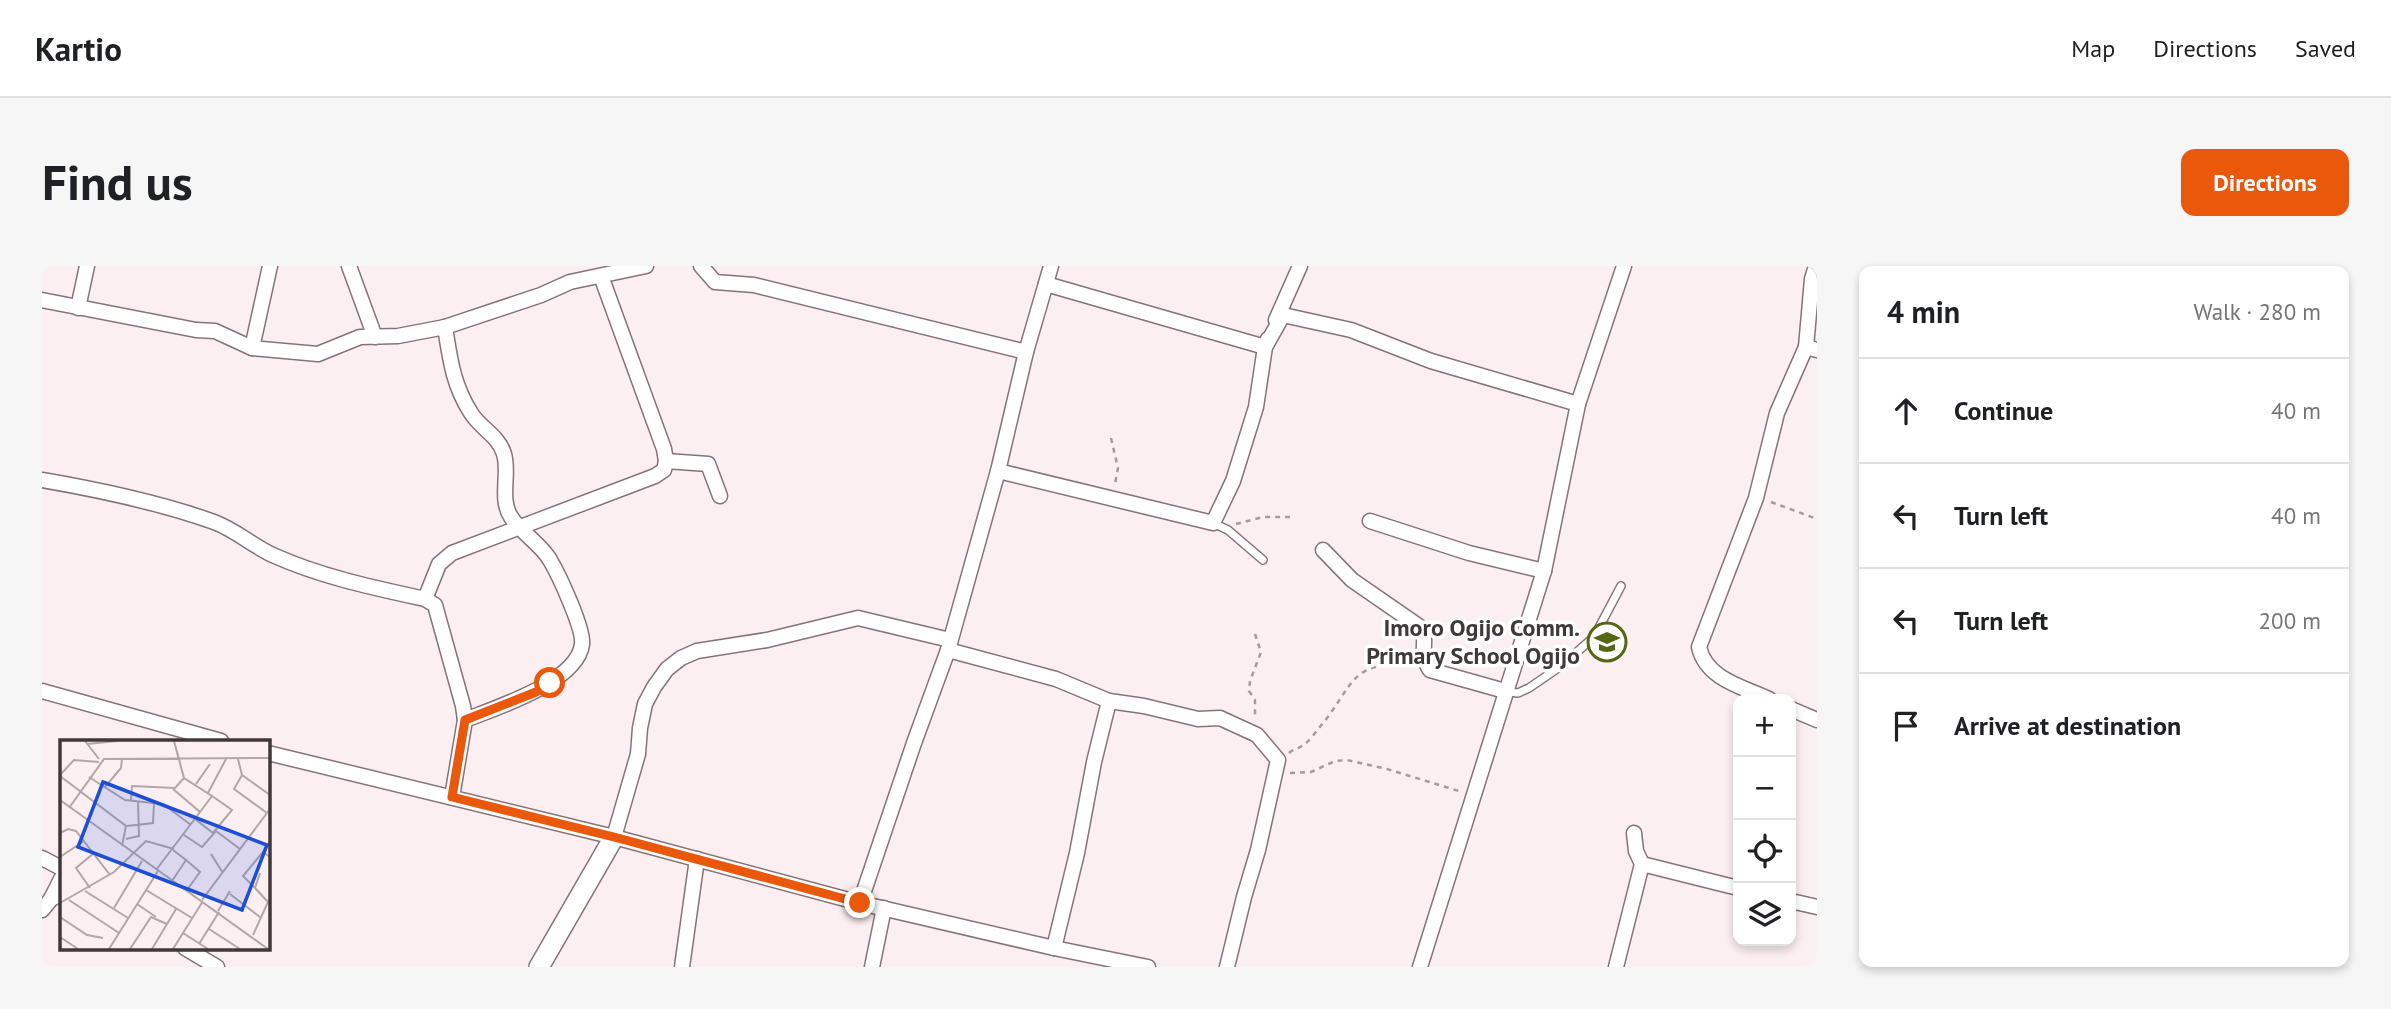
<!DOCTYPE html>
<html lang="en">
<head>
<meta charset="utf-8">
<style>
	body { margin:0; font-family:"PT Sans",sans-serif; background:#f6f6f6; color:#202124 }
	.controls { position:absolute; right:21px; bottom:21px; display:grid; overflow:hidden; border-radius:14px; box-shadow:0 4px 10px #0003 }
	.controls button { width:63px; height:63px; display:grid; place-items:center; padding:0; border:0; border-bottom:2px solid #e0e0e0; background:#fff; color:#202124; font:35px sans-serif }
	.stop { position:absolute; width:21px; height:21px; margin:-16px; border:5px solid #ea580c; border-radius:50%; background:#fff }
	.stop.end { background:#ea580c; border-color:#fff; box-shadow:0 2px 7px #0008 }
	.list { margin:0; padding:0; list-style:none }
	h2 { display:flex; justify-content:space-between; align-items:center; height:91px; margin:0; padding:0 28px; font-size:30px }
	h2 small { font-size:23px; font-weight:400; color:#757577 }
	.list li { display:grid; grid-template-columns:46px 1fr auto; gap:21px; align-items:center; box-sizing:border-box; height:105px; padding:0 28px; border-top:2px solid #e0e0e0 }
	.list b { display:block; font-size:26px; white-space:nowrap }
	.list em { font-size:23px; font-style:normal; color:#757577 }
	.icon { flex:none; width:38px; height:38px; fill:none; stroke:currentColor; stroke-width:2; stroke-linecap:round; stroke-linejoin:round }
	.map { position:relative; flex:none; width:1775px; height:701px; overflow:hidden; border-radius:14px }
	header { display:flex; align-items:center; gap:42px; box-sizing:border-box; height:98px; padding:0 35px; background:#fff; border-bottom:2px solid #e0e0e0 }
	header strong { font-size:33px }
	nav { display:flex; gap:38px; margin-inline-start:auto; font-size:24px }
	.intro { display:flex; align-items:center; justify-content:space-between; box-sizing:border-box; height:168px; padding:0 42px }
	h1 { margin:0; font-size:49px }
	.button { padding:18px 32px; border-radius:14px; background:#ea580c; color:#fff; font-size:24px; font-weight:700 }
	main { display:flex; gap:42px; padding:0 42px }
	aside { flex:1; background:#fff; border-radius:14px; box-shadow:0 4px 10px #0003 }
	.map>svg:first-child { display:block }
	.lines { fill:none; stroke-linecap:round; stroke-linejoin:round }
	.service-casing { stroke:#867377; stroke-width:10 }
	.minor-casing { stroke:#867377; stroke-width:17 }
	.tertiary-casing { stroke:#867377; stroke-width:22 }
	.path { stroke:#a59a9c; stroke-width:2.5; stroke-dasharray:5 5; stroke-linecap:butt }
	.service { stroke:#fff; stroke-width:7 }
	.minor { stroke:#fff; stroke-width:14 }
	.tertiary { stroke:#fff; stroke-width:19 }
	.route { stroke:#ea580c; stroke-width:9 }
	.labels { text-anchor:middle; stroke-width:7; stroke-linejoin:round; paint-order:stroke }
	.poi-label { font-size:24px; font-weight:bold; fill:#403839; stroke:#fff; text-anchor:end }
	.inset-road { fill:none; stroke:#b1a6a8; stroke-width:2 }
	.view { fill:#1d4ed8; fill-opacity:0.15; stroke:#1d4ed8; stroke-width:3.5 }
	.inset-edge { fill:none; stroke:#403839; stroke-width:3.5 }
</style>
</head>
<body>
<header>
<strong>Kartio</strong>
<nav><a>Map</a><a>Directions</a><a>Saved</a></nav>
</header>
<div class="intro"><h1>Find us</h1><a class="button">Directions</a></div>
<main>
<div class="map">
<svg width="1775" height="701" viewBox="0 0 1775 701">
	<rect width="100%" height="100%" fill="#fceff2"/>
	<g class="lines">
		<defs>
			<g id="service">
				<path d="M1171 257 1186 264 1221 294"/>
				<path d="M1465 426 1476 427 1487 422 1519 400 1552 371 1579 320"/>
			</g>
			<g id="minor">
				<path d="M307 0 333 71"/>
				<path d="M659 0 673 16 712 19 984 86"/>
				<path d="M1774 0 1770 13 1764 81 1775 84"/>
				<path d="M1004 18 1223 81 1226 73"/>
				<path d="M0 34 154 64 173 65 210 82 276 88 318 71 356 70 403 61 499 29 528 16 604 0"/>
				<path d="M36 42 45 0"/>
				<path d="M1234 54 1258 0"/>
				<path d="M403 61C408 93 411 119 429 147 438 162 457 170 462 188 468 207 457 233 469 251 479 267 499 278 508 294 517 309 542 363 540 378 536 416 453 442 423 454"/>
				<path d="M210 82 228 0"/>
				<path d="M624 195 666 198 678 230"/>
				<path d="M956 205 1171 257 1191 215 1214 141 1223 81 1241 49 1309 64 1389 95 1536 138"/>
				<path d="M0 214C58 224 116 236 172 256 194 264 212 281 233 290 280 311 333 322 383 333L393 339 421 440 423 454 410 531"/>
				<path d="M1328 255 1427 287 1502 305"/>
				<path d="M1281 284 1310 314 1378 361C1388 377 1375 385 1388 404L1463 425"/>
				<path d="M383 333 397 298 410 287 613 210 622 204 624 195 622 183 559 10"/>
				<path d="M906 384 1014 413 1067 435 1052 496 1035 587 1012 682"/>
				<path d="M0 425 179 475"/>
				<path d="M1727 433C1701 421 1664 413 1657 381L1714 232 1735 147 1764 81"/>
				<path d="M1067 435 1102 440 1156 453 1178 452 1215 469 1236 494 1216 584 1202 631 1185 701"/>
				<path d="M1749 443 1775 454"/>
				<path d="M226 487 572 571 818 637 1012 682 1106 701"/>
				<path d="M572 571 596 488 598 462 603 438 612 421 625 403 639 392 655 385 725 374 816 352 908 374"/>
				<path d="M0 592 19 602"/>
				<path d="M1600 598 1696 622"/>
				<path d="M9 633 19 613"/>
				<path d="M1749 635 1775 641"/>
				<path d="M818 637 872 477 906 384 956 205 984 86 1009 0"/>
				<path d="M0 644 9 633 19 628"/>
				<path d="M143 682 175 701"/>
				<path d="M640 701 655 593"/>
				<path d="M830 701 842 642"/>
				<path d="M1378 701 1502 305 1536 138 1582 0"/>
				<path d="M1574 701 1600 598 1594 585 1592 567"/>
			</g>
			<path id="tertiary" d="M497 701 572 571"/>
		</defs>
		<!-- service casing -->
		<use href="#service" class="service-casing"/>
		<!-- minor casing -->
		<use href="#minor" class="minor-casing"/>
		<!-- tertiary casing -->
		<use href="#tertiary" class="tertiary-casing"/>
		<!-- path -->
		<g class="path">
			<path d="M1069 172 1076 202 1073 218"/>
			<path d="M1729 236 1775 253"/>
			<path d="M1194 258 1221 251H1248"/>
			<path d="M1213 368 1219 386 1208 415 1207 425 1213 434V452"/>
			<path d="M1247 487C1251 483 1257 483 1261 479 1267 476 1272 468 1276 463 1313 421 1304 394 1372 399"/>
			<path d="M1248 507 1269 506 1293 495 1305 494 1345 503 1420 526"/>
		</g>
		<!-- service -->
		<use href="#service" class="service"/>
		<!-- minor -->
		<use href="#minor" class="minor"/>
		<!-- tertiary -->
		<use href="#tertiary" class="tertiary"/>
	</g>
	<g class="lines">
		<!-- route -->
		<path class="route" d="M508 417 494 426 423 454 410 531 572 571 818 637"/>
	</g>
	<!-- icons -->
	<defs>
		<symbol id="school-ring" viewBox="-11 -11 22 22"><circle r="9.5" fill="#fff" stroke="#546814" stroke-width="1.5"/><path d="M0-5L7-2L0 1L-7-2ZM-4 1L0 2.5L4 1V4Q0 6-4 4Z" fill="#546814"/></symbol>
	</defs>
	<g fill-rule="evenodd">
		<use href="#school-ring" x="1543" y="354" width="44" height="44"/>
	</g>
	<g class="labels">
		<!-- poi labels -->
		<g class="poi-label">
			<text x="1538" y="370">Imoro Ogijo Comm.<tspan x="1538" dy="28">Primary School Ogijo</tspan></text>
		</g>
	</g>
	<!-- overview -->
	<g transform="translate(18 474)">
		<rect width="210" height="210" fill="#fceff2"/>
		<path class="inset-road" d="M25 1 39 19M114 1 124 38 152 56 140 72M27 4 57 1M178 19 182 35 210 55M0 35 14 20 39 22M182 35 174 49 207 73M0 36 66 86 62 106M29 37 65 60 103 64 131 85M136 44 150 24M45 47 61 28 62 19M148 53 166 19M0 60 208 209M71 60 72 46 115 48 124 38M9 68 44 19 210 18M135 79 153 93 172 70 152 56M67 86 93 83 94 63M0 93 8 89 16 91 50 135M124 95 142 107 156 91 180 109M66 99 79 96 78 62M210 101 203 112 210 117M151 114 163 133M0 117 24 101M126 120 140 132 127 150M96 130 140 72 113 49M112 141 126 120 113 110M30 148 16 128 34 113M195 148 183 136 203 112M86 150 132 178M25 151 68 178M170 154 200 177M9 160 59 193M142 160 210 69M0 163 54 132 86 101 114 109M77 164 96 177M54 168 82 121M158 171 170 151M0 177 27 195 43 198M149 189 180 209M123 193 148 209M193 195 208 162 195 148 200 133M0 197 18 209M139 204 159 172M49 209 98 131M70 209 91 177 107 184M92 209 116 169M113 209 143 161"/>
		<path class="view" d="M43 42 207 105 182 170 18 107Z"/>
		<rect width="210" height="210" class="inset-edge"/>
	</g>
</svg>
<div class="controls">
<button>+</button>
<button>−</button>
<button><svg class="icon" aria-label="locate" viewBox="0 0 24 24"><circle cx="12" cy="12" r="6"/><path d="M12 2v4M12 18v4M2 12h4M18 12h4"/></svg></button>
<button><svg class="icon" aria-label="layers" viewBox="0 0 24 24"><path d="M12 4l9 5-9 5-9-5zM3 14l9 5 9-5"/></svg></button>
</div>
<div class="stop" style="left:508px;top:417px"></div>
<div class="stop end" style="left:818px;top:637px"></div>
</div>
<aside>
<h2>4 min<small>Walk · 280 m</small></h2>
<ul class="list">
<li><svg class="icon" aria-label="ahead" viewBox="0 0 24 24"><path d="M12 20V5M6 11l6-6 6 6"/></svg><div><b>Continue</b></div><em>40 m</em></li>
<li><svg class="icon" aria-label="left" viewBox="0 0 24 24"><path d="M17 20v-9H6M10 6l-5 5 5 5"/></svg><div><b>Turn left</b></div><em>40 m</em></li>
<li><svg class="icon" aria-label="left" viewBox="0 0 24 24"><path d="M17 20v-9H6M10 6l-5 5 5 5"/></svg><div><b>Turn left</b></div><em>200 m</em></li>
<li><svg class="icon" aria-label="arrive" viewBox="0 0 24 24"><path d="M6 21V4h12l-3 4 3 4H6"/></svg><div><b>Arrive at destination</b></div></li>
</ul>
</aside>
</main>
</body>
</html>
